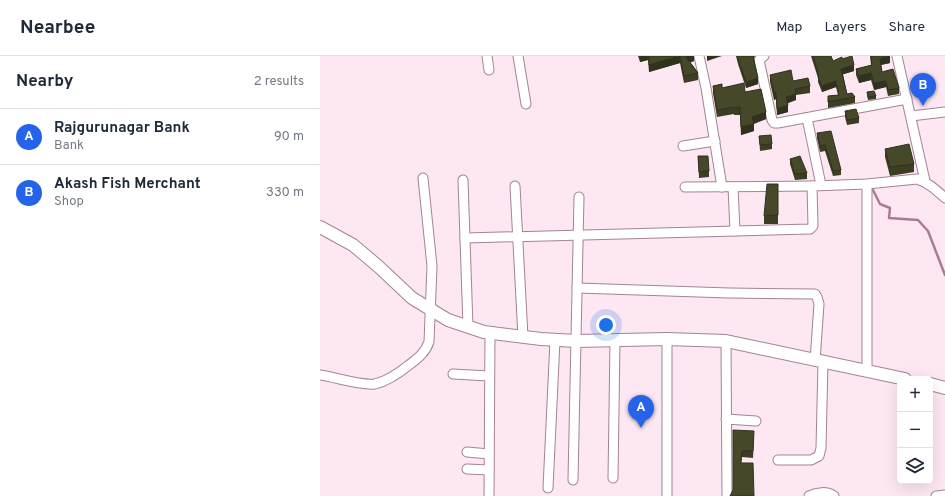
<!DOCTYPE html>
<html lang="en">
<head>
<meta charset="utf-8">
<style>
	body { margin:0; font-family:Overpass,sans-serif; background:#f2f2f3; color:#1f2937 }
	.controls { position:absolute; right:12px; bottom:12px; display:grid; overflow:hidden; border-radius:6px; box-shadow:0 4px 16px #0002 }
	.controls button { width:36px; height:36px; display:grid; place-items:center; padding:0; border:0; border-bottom:1px solid #e0e1e3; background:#fff; color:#1f2937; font:20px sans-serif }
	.you { position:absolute; left:286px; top:269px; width:14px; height:14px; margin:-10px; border:3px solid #fff; border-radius:50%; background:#1a73e8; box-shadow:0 0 0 6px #1a73e833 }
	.badge { display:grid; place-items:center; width:26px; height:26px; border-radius:50%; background:#2563eb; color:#fff; font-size:13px; font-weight:700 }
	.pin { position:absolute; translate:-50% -33px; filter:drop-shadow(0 1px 2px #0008) }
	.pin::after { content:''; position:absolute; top:21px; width:14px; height:12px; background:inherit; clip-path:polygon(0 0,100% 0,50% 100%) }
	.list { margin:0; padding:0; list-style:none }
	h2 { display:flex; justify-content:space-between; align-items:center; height:52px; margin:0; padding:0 16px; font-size:17px }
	h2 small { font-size:13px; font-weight:400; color:#747a83 }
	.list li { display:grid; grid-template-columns:26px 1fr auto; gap:12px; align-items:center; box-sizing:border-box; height:56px; padding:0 16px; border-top:1px solid #e0e1e3 }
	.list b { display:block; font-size:15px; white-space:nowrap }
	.list p { margin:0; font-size:13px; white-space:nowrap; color:#747a83 }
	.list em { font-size:13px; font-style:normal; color:#747a83 }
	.icon { flex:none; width:22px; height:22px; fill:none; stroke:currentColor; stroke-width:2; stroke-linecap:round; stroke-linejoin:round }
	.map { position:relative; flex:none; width:625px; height:440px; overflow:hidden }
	header { display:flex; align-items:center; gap:24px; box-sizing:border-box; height:56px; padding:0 20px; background:#fff; border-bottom:1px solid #e0e1e3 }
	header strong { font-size:19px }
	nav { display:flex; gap:22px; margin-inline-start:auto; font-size:14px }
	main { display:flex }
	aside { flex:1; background:#fff }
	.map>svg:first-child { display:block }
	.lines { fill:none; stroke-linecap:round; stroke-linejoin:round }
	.stream { stroke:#a97c95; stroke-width:2.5 }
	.street-casing { stroke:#a48395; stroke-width:11 }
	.secondary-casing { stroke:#a48395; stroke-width:14 }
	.street { stroke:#fff; stroke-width:9 }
	.secondary { stroke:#fff; stroke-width:12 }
	.wall { fill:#3b3e23 }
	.shaded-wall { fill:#30321d }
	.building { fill:#454829; stroke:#30321d }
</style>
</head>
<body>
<header>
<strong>Nearbee</strong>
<nav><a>Map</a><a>Layers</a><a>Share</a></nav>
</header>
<main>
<aside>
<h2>Nearby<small>2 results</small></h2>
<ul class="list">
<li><span class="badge">A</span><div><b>Rajgurunagar Bank</b><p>Bank</p></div><em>90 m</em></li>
<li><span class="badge">B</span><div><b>Akash Fish Merchant</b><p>Shop</p></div><em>330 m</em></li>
</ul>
</aside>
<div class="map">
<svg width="625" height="440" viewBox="0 0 625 440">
	<rect width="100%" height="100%" fill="#fde7f3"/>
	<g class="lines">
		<!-- stream -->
		<path class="stream" d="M553 134 560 148 570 152 569 162 598 164 608 175 625 219"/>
		<defs>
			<g id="street">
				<path d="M167 0 169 14"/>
				<path d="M198 0 206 48"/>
				<path d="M379 0 386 32 402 131"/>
				<path d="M444 0 439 4 452 64 454 67H458L587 43"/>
				<path d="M577 0 605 125"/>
				<path d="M591 60 625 56"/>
				<path d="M487 62 501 129"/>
				<path d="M363 90 395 85"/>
				<path d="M143 124 148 271"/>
				<path d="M547 128V315"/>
				<path d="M195 130 203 281"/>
				<path d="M365 131 492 130"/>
				<path d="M413 131 415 175"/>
				<path d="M145 182 490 173 493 170 492 130 547 128 597 123C609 127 616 134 625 142"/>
				<path d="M257 232 409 237 495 238 497 241 499 248 495 305"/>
				<path d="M406 285 407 440"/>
				<path d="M133 318 169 320"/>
				<path d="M0 319C15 321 41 330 55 328 68 325 79 317 89 309 98 302 105 297 109 286L112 210 103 122"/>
				<path d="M406 363 436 365"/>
				<path d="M147 396 169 398"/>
				<path d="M458 404H491L499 400 501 392 503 306"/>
				<path d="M147 413 169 414"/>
				<path d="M293 422 295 285"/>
				<path d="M253 424 259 141"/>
				<path d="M228 432 235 284"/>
				<path d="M169 440 170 276"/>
				<path d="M347 440V283"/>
				<path d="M489 440C497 436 507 435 514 440"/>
				<path d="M616 440 625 439"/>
			</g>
			<g id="secondary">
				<path d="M0 171 33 189 59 211 92 242 128 264 164 276 221 283 256 285 347 283 406 285 585 323"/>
				<path d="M610 328 625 332"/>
			</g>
		</defs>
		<!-- street casing -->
		<use href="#street" class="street-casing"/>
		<!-- secondary casing -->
		<use href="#secondary" class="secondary-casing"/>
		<!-- street -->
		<use href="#street" class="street"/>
		<!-- secondary -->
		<use href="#secondary" class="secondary"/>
	</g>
	<!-- wall -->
	<g class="wall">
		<path d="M318 0H374V5L370 6 378 17V24L364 27 360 7 329 16 328 4 320 6Z"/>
		<path d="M416 0H435L434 2 438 28 426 32 418 8Z"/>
		<path d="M491 0H511L513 5 522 3 534 15 523 18 527 38 535 41V47L508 52V40L518 39 516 31 502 36 498 26V22Z"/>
		<path d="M550 0H570V7L561 9 562 16 579 32V38L568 40 566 31 554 34 551 24 539 27 536 19V13L551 9Z"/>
		<path d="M450 19 490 30V37L476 39V44L467 47 468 56 457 59 456 43 454 44 450 26Z"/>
		<path d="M393 30 425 36 446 63 434 68V75L421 79 420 59H414V58L397 61 393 37Z"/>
		<path d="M547 36 556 40V43L548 44 547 39Z"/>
		<path d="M525 55 539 62V67L527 69 525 61Z"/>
		<path d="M497 77 521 114V119L513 120 505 95 500 96 497 82Z"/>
		<path d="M439 80 452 88V93L440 95Z"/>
		<path d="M565 93 594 108V116L570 120 565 101Z"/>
		<path d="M378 100 389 115V121L379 122Z"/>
		<path d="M470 103 487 117V123L475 124 470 108Z"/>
		<path d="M458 128V168H444V160Z"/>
		<path d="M413 374 434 382 433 402 422 401 413 434Z"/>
	</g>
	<!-- shaded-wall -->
	<g class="shaded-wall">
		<path d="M320 0H328V4L320 6Z"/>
		<path d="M359 0H360V7L329 16V9Z"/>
		<path d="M368 0H374V5L366 8V1Z"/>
		<path d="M387 0H402L387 5Z"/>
		<path d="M570 0V7L560 9V3Z"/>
		<path d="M534 9V15L521 19V13Z"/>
		<path d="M551 17V24L539 27V20Z"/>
		<path d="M438 22V28L426 32V26Z"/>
		<path d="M516 25V31L502 36V30Z"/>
		<path d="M566 25V31L554 34V27Z"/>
		<path d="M456 36V43L454 44V37Z"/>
		<path d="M476 38V44L466 48V41Z"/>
		<path d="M468 49V56L457 59V53Z"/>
		<path d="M446 56V63L432 68V61Z"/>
		<path d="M434 68V75L421 79V71Z"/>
	</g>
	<!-- building -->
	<g class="building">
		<path d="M329 0H359L329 9Z"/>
		<path d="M360 0H368L366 1 378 17 364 20Z"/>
		<path d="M417 0H433L438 22 426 26Z"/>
		<path d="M493 0H511L513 5 522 1V3L532 0 534 9 521 13 527 38 532 37 535 41 508 46V40L519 39 516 25 502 30 498 21 499 20Z"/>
		<path d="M551 0H570L560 3 562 16 573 13 579 32 568 34 566 25 554 27 551 17 539 20 536 13 552 9Z"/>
		<path d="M471 14 473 25 488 22 490 30 475 33 476 38 466 41 468 49 457 53 456 36 454 37 450 19Z"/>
		<path d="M424 27 425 36 441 33 446 56 432 61 434 68 421 71 420 51 414 52V51L397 54 393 30 402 28V32Z"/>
		<path d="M554 35 556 40 548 41 547 36Z"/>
		<path d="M536 53 539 62 527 64 525 55Z"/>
		<path d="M511 75 521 114 513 115 505 89 500 90 497 77Z"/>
		<path d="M451 79 452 88 440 89 439 80Z"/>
		<path d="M589 88 594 108 570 111 565 93Z"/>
		<path d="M378 100H388L389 115 379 116Z"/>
		<path d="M480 100 487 117 475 118 470 103Z"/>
		<path d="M447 128H458V159L444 160Z"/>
		<path d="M413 374 434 375 433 395H422L421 407H433L434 440H410L413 434Z"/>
	</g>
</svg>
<div class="controls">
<button>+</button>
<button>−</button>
<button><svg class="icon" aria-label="layers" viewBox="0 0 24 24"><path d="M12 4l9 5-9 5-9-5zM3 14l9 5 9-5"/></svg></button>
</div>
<div class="you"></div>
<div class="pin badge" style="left:321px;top:372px">A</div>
<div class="pin badge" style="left:603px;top:50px">B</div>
</div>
</main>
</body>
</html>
